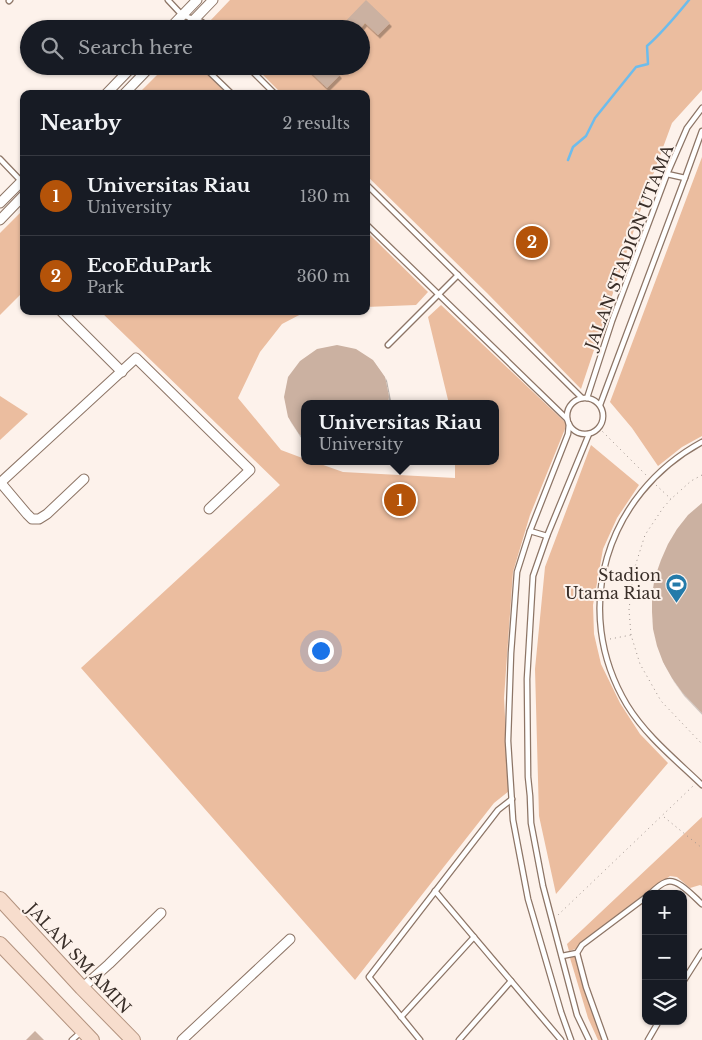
<!DOCTYPE html>
<meta charset="utf-8">
<style>
body{margin:0;font-family:"Libre Baskerville",serif;background:#20242c;color:#f1f3f6}
.controls{position:absolute;right:15px;bottom:15px;display:grid;overflow:hidden;border-radius:10px;box-shadow:0 1px 4px #0004}
.controls button{width:45px;height:45px;display:grid;place-items:center;padding:0;border:0;border-bottom:1px solid #363941;background:#171b24;color:#f1f3f6;font:25px sans-serif}
.you{position:absolute;left:320px;top:650px;width:18px;height:18px;margin:-12px;border:4px solid #fff;border-radius:50%;background:#1a73e8;box-shadow:0 0 0 8px #1a73e833}
.badge{display:grid;place-items:center;width:32px;height:32px;border-radius:50%;background:#b45309;color:#fff;font-size:16px;font-weight:700}
.pin{position:absolute;translate:-50% -50%;border:2px solid #fff;box-shadow:0 1px 5px #0006}
.popup{position:absolute;left:301px;top:400px;width:198px;height:65px;box-sizing:border-box;display:grid;place-content:center;border-radius:10px;background:#171b24;filter:drop-shadow(0 1px 4px #0005);font-size:16px;white-space:nowrap;color:#9ea1a6}
.popup b{font-size:19px;color:#f1f3f6}
.popup::after{content:'';position:absolute;left:50%;top:100%;margin-left:-10px;border:10px solid transparent;border-top-color:#171b24}
.list{margin:0;padding:0;list-style:none}
h2{display:flex;justify-content:space-between;align-items:center;height:65px;margin:0;padding:0 20px;font-size:21px}
h2 small{font-size:16px;font-weight:400;color:#9ea1a6}
.list li{display:grid;grid-template-columns:32px 1fr auto;gap:15px;align-items:center;box-sizing:border-box;height:80px;padding:0 20px;border-top:1px solid #363941}
.list b{display:block;font-size:19px;white-space:nowrap}
.list p{margin:0;font-size:16px;white-space:nowrap;color:#9ea1a6}
.list em{font-size:16px;font-style:normal;color:#9ea1a6}
.icon{flex:none;width:28px;height:28px;fill:none;stroke:currentColor;stroke-width:2;stroke-linecap:round;stroke-linejoin:round}
.map{position:relative;flex:none;width:702px;height:1040px;overflow:hidden}
.search{position:absolute;background:#171b24;box-shadow:0 1px 4px #0004;left:20px;top:20px;width:350px;height:55px;display:flex;align-items:center;gap:12px;box-sizing:border-box;padding:0 18px;border-radius:28px;color:#9ea1a6;font-size:19px}
.panel{position:absolute;background:#171b24;box-shadow:0 1px 4px #0004;left:20px;top:90px;width:350px;height:225px;border-radius:10px}
.map>svg:first-child{display:block}
.green{fill:#ebbd9f}
.lines{fill:none;stroke-linecap:round;stroke-linejoin:round}
.stream{stroke:#6dbcec;stroke-width:2.5}
.building{fill:#cbb1a1;filter:url(#shadow)}
.lane-casing{stroke:#8d7566;stroke-width:7}
.street-casing{stroke:#8d7566;stroke-width:11}
.primary-casing{stroke:#b2927e;stroke-width:16}
.path{stroke:#9e938d;stroke-width:1;stroke-dasharray:1 4;stroke-linecap:butt}
.lane{stroke:#fff;stroke-width:4.5}
.street{stroke:#fff;stroke-width:9}
.primary{stroke:#f7ddcd;stroke-width:14}
.labels{text-anchor:middle;stroke-width:4;stroke-linejoin:round;paint-order:stroke}
.street-label{font-size:16px;fill:#3a2f29;stroke:#fdf2eb}
.poi-label{font-size:16px;fill:#3a2f29;stroke:#fdf2eb;text-anchor:end}
</style>
<div class="map">
<svg width="702" height="1040" viewBox="0 0 702 1040">
<defs>
<filter id="shadow"><feDropShadow dx="2" dy="3.5" stdDeviation="0" flood-color="#0004"/></filter>
</defs>
<rect width="100%" height="100%" fill="#fdf2eb"/>
<g class="green">
<polygon points="230,0 702,0 702,90 672,123 647,191 581,389 487,293 366,175 366,94 282,94 254,66 361,66 361,29 216,29 209,22"/>
<polygon points="166,66 199,66 227,94 138,94"/>
<polygon points="702,157 702,436 682,447 658,466 632,428 610,402"/>
<polygon points="24,209 24,291 0,315 0,233"/>
<polygon points="366,231 428,292 416,305 366,307"/>
<polygon points="441,305 567,424 530,515 513,572 504,698 509,791 494,803 355,980 81,668 280,485 100,311 307,311 282,324 260,352 238,398 281,450 305,459 305,461 312,461 343,472 455,478 455,461 495,461 495,404 449,404 428,317"/>
<polygon points="0,396 28,414 0,440"/>
<polygon points="591,445 639,485 617,518 603,549 593,605 594,634 601,664 620,703 640,734 668,763 556,894 539,816 535,669 545,567"/>
<polygon points="702,817 702,886 700,885 690,888 677,877 670,876 581,943 576,949 569,951 567,944"/>
<polygon points="576,955 604,1040 598,1040 588,1018 570,958"/>
</g>
<g class="lines">
<path class="stream" d="M568,160L573,147L586,136L595,118L636,67L648,64L647,46C663,32 676,16 689,0"/>
</g>
<g class="building">
<polygon points="366,0 390,23 378,35 365,23 360,29 338,29"/>
<polygon points="304,66 332,66 340,75 327,88"/>
<polygon points="337,345 356,349 373,360 385,377 389,397 387,404 305,404 305,438 299,434 288,417 284,397 288,377 300,361 317,349"/>
<polygon points="702,503 702,713 682,692 672,678 663,662 657,646 653,629 652,612 652,594 655,577 661,560 668,544 677,529 688,515"/>
<polygon points="35,1031 44,1040 26,1040"/>
</g>
<g class="lines">
<defs>
<g id="lane">
<polyline points="168,0 182,15 202,22 209,29"/>
<polyline points="9,1 10,0"/>
<polyline points="180,29 182,17"/>
<polyline points="203,66 232,94"/>
<polyline points="247,66 275,94"/>
<polyline points="0,159 22,182"/>
<polyline points="667,174 685,178"/>
<polyline points="366,184 582,398"/>
<polyline points="366,224 567,419"/>
<polyline points="388,345 458,275"/>
<polyline points="587,398 612,321 667,174 687,128 702,108"/>
<circle cx="585" cy="416" r="18"/>
<polyline points="600,405 685,178 702,131"/>
<polyline points="569,424 568,434 530,531 517,572 511,653 508,741 513,820 528,899 561,1012 571,1040"/>
<path d="M702,442C606,494 570,610 627,705C646,736 676,760 702,785"/>
<polyline points="530,531 547,536"/>
<polyline points="435,891 561,1040"/>
<path d="M650,894C654,890 660,884 666,882C677,877 694,897 702,904"/>
<polyline points="562,956 577,953"/>
<polyline points="683,982 702,952"/>
<polyline points="401,1017 474,937"/>
<polyline points="72,1040 82,1031"/>
<polyline points="420,1040 369,977 498,810 512,799"/>
<polyline points="459,1040 511,981"/>
<polyline points="589,1040 577,1015 543,886 531,823 530,796 528,777 527,679 533,576 547,536 589,434"/>
<polyline points="605,1040 586,987 577,953 582,945 646,897"/>
<polyline points="648,1040 659,1021"/>
</g>
<g id="street">
<polyline points="169,29 197,0"/>
<polyline points="185,29 213,0"/>
<polyline points="106,94 133,66"/>
<polyline points="124,94 151,66"/>
<polyline points="0,203 24,179"/>
<polyline points="0,220 24,195"/>
<polyline points="61,311 122,372"/>
<polyline points="0,482 27,514 32,519 39,519 47,514 84,479"/>
<polyline points="0,483 136,358 250,470 209,509"/>
<polyline points="82,988 109,964 161,913"/>
<polyline points="182,1040 290,939"/>
</g>
<g id="primary">
<polyline points="0,899 82,988 133,1040"/>
<polyline points="0,944 92,1040"/>
</g>
</defs>
<use href="#lane" class="lane-casing"/>
<use href="#street" class="street-casing"/>
<use href="#primary" class="primary-casing"/>
<g class="path">
<polyline points="599,428 648,477"/>
<polyline points="702,475 691,481 671,499 663,508 645,535 633,573 629,610 631,635 640,664 661,701 702,744"/>
<polyline points="656,485 671,499"/>
<polyline points="610,639 631,635"/>
<polyline points="664,817 702,848"/>
<polyline points="558,915 693,786"/>
</g>
<use href="#lane" class="lane"/>
<use href="#street" class="street"/>
<use href="#primary" class="primary"/>
</g>
<defs>
<symbol id="stadium-pin" viewBox="-11 -11 22 30"><path d="M0 17L-7.5 6A9.5 9.5 0 1 1 7.5 6Z" fill="#247baa" stroke="#fdf2eb"/><path d="M0-5a6.5 5 0 1 0 0 10a6.5 5 0 1 0 0-10ZM-3.5-1.8h7v3.6h-7Z" fill="#fff"/></symbol>
</defs>
<g fill-rule="evenodd">
<use href="#stadium-pin" x="664" y="572" width="25" height="34"/>
</g>
<g class="labels">
<g class="street-label">
<text transform="translate(629 247) rotate(-69)" y="6">JALAN STADION UTAMA</text>
<text transform="translate(79 958) rotate(47)" y="6">JALAN SM AMIN</text>
</g>
<g class="poi-label">
<text x="661" y="581">Stadion<tspan x="661" dy="18">Utama Riau</tspan></text>
</g>
</g>
</svg>
<div class="controls">
<button>+</button>
<button>−</button>
<button><svg class="icon" aria-label="layers" viewBox="0 0 24 24"><path d="M12 4l9 5-9 5-9-5zM3 14l9 5 9-5"/></svg></button>
</div>
<div class="you"></div>
<div class="pin badge" style="left:400px;top:500px">1</div>
<div class="popup"><b>Universitas Riau</b>University</div>
<div class="pin badge" style="left:532px;top:242px">2</div>
<div class="search"><svg class="icon" aria-label="search" viewBox="0 0 24 24"><circle cx="10" cy="10" r="6"/><path d="M15 15l6 6"/></svg>Search here</div>
<section class="panel">
<h2>Nearby<small>2 results</small></h2>
<ul class="list">
<li><span class="badge">1</span><div><b>Universitas Riau</b><p>University</p></div><em>130 m</em></li>
<li><span class="badge">2</span><div><b>EcoEduPark</b><p>Park</p></div><em>360 m</em></li>
</ul>
</section>
</div>
